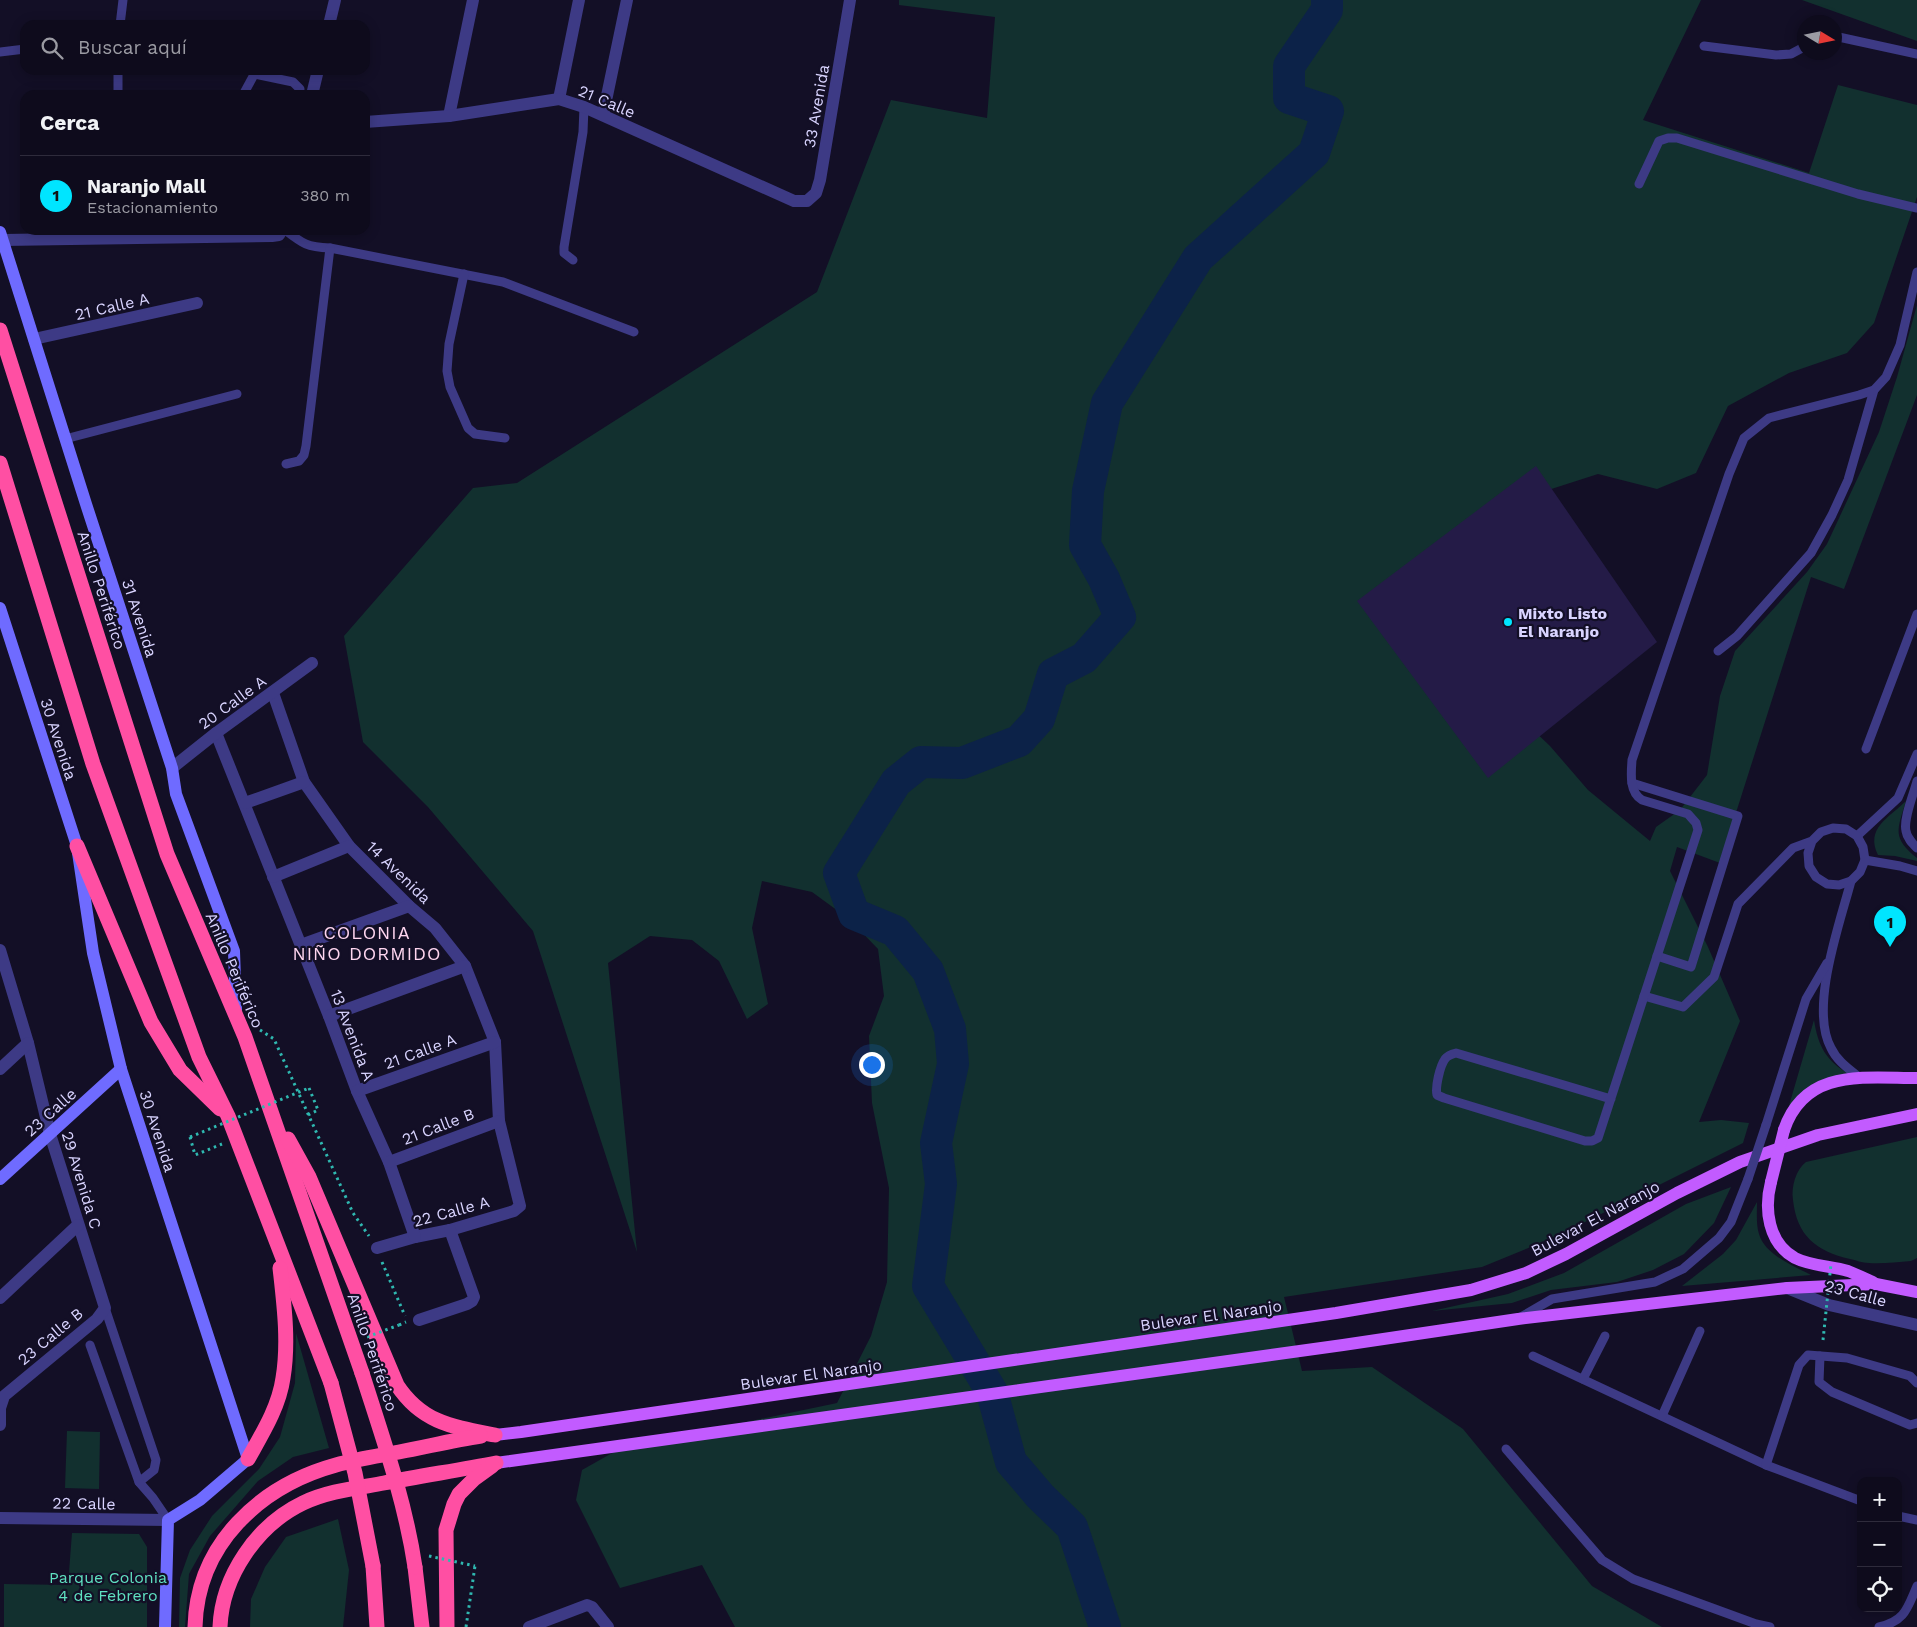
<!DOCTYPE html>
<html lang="es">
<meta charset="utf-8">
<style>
body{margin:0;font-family:"Work Sans",sans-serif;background:#171425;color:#f1f3f6}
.controls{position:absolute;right:15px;bottom:15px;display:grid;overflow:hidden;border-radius:10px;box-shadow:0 2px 12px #0003}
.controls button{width:45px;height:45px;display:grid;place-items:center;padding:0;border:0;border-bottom:1px solid #2e2b3b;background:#0e0b1c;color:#f1f3f6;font:25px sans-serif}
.compass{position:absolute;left:1797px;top:15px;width:45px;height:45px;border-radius:50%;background:#0e0b1c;box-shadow:0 2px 12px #0003;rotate:100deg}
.you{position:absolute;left:871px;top:1064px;width:18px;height:18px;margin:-12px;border:4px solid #fff;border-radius:50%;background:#1a73e8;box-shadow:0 0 0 8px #1a73e833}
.badge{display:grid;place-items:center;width:32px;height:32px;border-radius:50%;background:#00e5ff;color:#111;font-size:16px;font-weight:700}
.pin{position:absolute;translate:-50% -41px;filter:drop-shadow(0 1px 2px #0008)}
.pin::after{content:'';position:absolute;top:26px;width:18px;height:15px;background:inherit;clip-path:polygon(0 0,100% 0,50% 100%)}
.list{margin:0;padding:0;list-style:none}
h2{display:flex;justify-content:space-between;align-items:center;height:65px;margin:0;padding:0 20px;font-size:21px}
h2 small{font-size:16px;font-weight:400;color:#9b9ba3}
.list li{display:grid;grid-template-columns:32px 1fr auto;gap:15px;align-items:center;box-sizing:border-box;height:80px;padding:0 20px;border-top:1px solid #2e2b3b}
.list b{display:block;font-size:19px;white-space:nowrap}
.list p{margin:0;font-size:16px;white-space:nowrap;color:#9b9ba3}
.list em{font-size:16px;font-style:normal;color:#9b9ba3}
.icon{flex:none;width:28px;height:28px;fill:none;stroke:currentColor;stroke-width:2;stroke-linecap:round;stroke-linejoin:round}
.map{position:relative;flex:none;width:1917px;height:1627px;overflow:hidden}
.search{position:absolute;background:#0e0b1c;box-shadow:0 2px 12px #0003;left:20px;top:20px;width:350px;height:55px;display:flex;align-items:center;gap:12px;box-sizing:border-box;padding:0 18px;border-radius:15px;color:#9b9ba3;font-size:19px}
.panel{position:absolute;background:#0e0b1c;box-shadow:0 2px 12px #0003;left:20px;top:90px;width:350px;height:145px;border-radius:15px}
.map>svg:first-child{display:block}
.green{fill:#12302f}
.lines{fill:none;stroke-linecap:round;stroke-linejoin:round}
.river{stroke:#0c2248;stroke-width:32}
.building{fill:#241b47}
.path{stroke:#2fb8b0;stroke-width:3;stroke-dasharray:2.5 4;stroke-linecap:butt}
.lane{stroke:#3d3a85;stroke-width:9}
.street{stroke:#3d3a85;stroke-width:12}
.secondary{stroke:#6f6bff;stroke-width:12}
.primary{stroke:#c25bff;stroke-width:12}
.highway{stroke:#ff4fa3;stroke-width:15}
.path-bridge{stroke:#2fb8b0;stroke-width:3;stroke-dasharray:2.5 4;stroke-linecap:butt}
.lane-bridge{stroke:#3d3a85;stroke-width:9}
.primary-bridge{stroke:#c25bff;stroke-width:12}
.highway-bridge{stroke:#ff4fa3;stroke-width:15}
.poi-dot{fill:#00e5ff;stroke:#130f26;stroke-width:2}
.labels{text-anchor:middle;stroke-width:4.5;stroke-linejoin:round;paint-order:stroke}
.street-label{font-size:16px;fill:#d9d4ff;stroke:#130f26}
.poi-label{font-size:16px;font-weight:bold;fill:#d9d4ff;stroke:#130f26;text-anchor:start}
.park-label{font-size:16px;fill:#5fe0c0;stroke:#130f26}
.neighbourhood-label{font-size:18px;letter-spacing:1px;fill:#ffd6f0;stroke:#130f26}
</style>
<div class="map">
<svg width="1917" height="1627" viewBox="0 0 1917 1627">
<rect width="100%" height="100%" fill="#130f26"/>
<g class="green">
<polygon points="899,0 1701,0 1643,120 1809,173 1838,85 1917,105 1917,197 1874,323 1847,353 1789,373 1728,406 1696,473 1657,489 1598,474 1542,492 1490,689 1550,746 1588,790 1650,841 1656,827 1680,810 1707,775 1720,696 1735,651 1807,572 1827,544 1879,432 1897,377 1917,305 1917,395 1844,589 1811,577 1720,863 1677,847 1670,871 1708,947 1740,1021 1699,1122 1721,1120 1749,1123 1743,1143 1555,1237 1482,1267 1284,1297 1302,1371 1372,1367 1463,1429 1592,1586 1662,1627 735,1627 702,1565 620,1588 576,1500 582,1470 621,1448 837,1403 871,1336 887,1282 889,1188 872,1103 869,1036 884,996 878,949 849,919 812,892 762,881 752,928 768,1004 747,1019 719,961 692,940 650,936 608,963 637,1252 533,931 428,807 363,742 344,636 473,488 517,483 817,292 891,100 987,118 995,17 899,5"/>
<polygon points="1802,0 1917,0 1917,41"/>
<path d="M1906,801C1897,830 1892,838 1917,858V861L1895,856L1878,855C1865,828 1889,818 1906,801Z"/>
<path d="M1814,1020C1818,1046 1826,1061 1849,1074C1814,1080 1811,1083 1788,1109Z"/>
<path d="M1917,1137V1258L1911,1261C1897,1262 1882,1264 1869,1263C1862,1263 1856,1260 1850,1259C1816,1251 1797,1236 1793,1200C1791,1186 1796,1170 1806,1162Z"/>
<polygon points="1731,1187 1714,1223 1684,1254 1653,1270 1617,1282 1551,1290 1512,1303 1432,1311 1508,1294 1564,1273 1686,1204"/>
<path d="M1757,1202C1757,1212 1756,1225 1759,1234C1765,1255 1794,1266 1811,1275L1682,1286L1723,1254L1736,1240Z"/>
<polygon points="296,1333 329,1448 293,1457 258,1481 210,1536 189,1574 185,1627 179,1627 180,1578 190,1550 212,1516 259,1469 280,1437 295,1383"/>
<polygon points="67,1431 100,1432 99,1489 65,1488"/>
<polygon points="338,1519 349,1570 343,1627 250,1627 251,1599 265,1567 286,1537"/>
<polygon points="72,1533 139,1534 147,1547 147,1627 4,1627 4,1584 68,1585"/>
</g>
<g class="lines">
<polyline class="river" points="1105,1627 1072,1527 1040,1496 1011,1462 992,1392 928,1286 941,1184 936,1143 953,1064 950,1029 928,971 895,931 854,914 839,873 896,782 921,762 962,763 1019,741 1039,719 1053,674 1084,658 1120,617 1104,579 1085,545 1088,491 1107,403 1198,258 1314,153 1328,111 1289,98 1289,66 1327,10 1327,0"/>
</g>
<polygon class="building" points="1536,466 1657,642 1488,778 1357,601"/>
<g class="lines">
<g class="path">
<polyline points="260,1030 274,1039 353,1213 369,1236"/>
<polyline points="308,1115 318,1110 309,1088"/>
<polyline points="190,1137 195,1155 222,1144"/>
<polyline points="382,1262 405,1316"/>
<polyline points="399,1325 406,1322"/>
<polyline points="466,1627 475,1566"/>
</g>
<g class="lane">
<polyline points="120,25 123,0"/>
<polyline points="1834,36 1917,54"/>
<polyline points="1704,46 1776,55 1791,54 1804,47"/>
<polyline points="0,52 25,49"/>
<polyline points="254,74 293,82 300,89 299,95"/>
<polyline points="118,95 118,70"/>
<polyline points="243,95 256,71"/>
<polyline points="1639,184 1659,141 1668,138 1677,138 1858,194 1917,208"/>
<path d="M285,230C303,244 307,247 330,248L503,282L634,332"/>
<polyline points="573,260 564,253 564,247 583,132 584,107"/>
<polyline points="464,274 449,344 447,371 450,387 468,428 475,434 505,438"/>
<polyline points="65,439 237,394"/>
<polyline points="286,464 299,461 304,455 306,446 330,248"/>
<polyline points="1718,651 1737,636 1811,553 1832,515 1848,480 1874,390"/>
<polyline points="1866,749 1917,614"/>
<path d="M1917,781C1914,793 1903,819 1906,831C1907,838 1912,843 1917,848"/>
<polyline points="1632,783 1738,816 1691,967 1657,956"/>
<polyline points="1857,836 1898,798 1917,754"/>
<polyline points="1865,860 1900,866 1917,871"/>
<path d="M1851,881C1840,923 1809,1008 1831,1048C1837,1061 1849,1069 1860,1078"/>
<polyline points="1644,996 1683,1007 1714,977 1738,904 1793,848 1812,841 1821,832 1833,828 1846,829 1857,836 1863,847 1865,860 1860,872 1851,881 1839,885 1827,884 1816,877 1809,866 1808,853 1812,841"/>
<path d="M1611,1099L1456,1053C1452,1054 1448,1055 1445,1059C1440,1066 1435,1087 1437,1095L1444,1098L1585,1141H1592L1598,1138C1632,1035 1665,932 1698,830L1696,823L1688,814L1642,800C1629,792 1631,774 1632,760L1729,474L1744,438L1769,418L1859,395L1874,390L1886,377L1900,345L1917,272"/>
<polyline points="1766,1125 1806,999 1827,963"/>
<polyline points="105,1308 156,1460 154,1470 139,1482"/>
<polyline points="1521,1317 1552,1299 1655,1282 1683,1269 1719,1238 1731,1222 1748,1179"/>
<polyline points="90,1345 139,1482 153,1498 168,1520"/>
<polyline points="1533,1356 1766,1465 1861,1501"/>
<polyline points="1820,1356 1819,1382 1832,1392 1910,1425 1917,1423"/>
<polyline points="1583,1379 1605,1336"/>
<polyline points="1662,1416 1700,1331"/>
<polyline points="1506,1449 1602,1560 1633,1579 1756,1624 1770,1627"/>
<polyline points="1766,1465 1799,1365 1808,1355 1847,1358 1910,1376 1917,1383"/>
<polyline points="1898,1516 1917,1520"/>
<path d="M1879,1627C1905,1621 1907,1609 1917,1586"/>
</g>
<g class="street">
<polyline points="329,25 335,0"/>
<polyline points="312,95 318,70"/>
<polyline points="559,99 579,0"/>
<polyline points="603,115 627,0"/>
<polyline points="449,116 473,0"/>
<polyline points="365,122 449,116 559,99 584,107 794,201 807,201 816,193 820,180 850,0"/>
<polyline points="3,240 272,236 279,235 282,230"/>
<polyline points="34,339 197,303"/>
<polyline points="273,693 304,782 349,846 409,906 435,928 465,966 495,1042 499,1121 520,1206 514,1211 450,1230 415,1237 377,1248"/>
<polyline points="216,733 329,1016 357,1091 389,1162 415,1237"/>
<polyline points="172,768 216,733 312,663"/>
<polyline points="245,803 304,782"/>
<polyline points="273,877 349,846"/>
<polyline points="301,945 409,906"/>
<polyline points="0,950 28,1043 50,1134 105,1308 97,1319 4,1396 0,1408 0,1425"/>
<polyline points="329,1016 465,966"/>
<polyline points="0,1069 28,1043"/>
<polyline points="357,1091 495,1042"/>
<polyline points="389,1162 499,1121"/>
<polyline points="1787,1288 1829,1305 1917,1325"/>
<polyline points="0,1298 78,1225"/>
<polyline points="419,1320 467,1304 472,1301 474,1297 450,1230"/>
<polyline points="0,1518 168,1520"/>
<polyline points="529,1627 587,1605 592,1607 608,1627"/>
</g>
<g class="secondary">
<polyline points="0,232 86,504 172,768 176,794 234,951 236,1010"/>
<polyline points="0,608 77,846 93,953 121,1069 248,1459 200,1500 168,1520 165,1627"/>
<polyline points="0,1179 121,1069"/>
</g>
<g class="primary">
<path d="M1784,1130C1805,1068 1864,1078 1917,1078"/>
<path d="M1771,1182C1764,1209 1768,1243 1795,1258C1811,1266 1831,1266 1848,1271C1856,1274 1865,1279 1873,1282"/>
<polyline points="495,1435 521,1432 1336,1313 1471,1290 1526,1273 1566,1254 1677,1193 1740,1162 1818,1135 1917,1114"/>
<polyline points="496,1463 1343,1345 1518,1319 1787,1288 1876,1284 1917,1292"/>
</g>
<g class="highway">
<polyline points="0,330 167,854 245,1037 362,1373"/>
<polyline points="0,463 93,764 199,1057 228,1116 331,1383"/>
<polyline points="77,846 151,1022 180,1070 220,1109"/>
<path d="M288,1139L309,1177L397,1385C422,1423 453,1427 495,1435"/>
<path d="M248,1459C262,1434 279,1407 283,1378C289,1342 284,1304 280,1268"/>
<polyline points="373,1566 377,1627"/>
<polyline points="415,1567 422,1627"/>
<path d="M195,1627C197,1544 260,1486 336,1465C357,1459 378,1456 399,1452C426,1447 454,1440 481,1436"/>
<path d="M220,1627C222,1576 257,1525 303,1503C328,1491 357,1488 384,1483C421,1476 459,1470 496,1463"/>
<polyline points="447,1627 446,1530 454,1504 459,1494 474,1479 492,1466"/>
</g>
<g class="path-bridge">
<polyline points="190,1137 309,1088"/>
<polyline points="367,1337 399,1325"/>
<polyline points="1823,1340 1831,1264"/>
<polyline points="429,1556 475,1566"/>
</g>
<polyline class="lane-bridge" points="1748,1179 1766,1125"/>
<polyline class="primary-bridge" points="1771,1182 1784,1130"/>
<g class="highway-bridge">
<path d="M362,1373C382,1436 405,1500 415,1567"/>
<polyline points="331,1383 355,1473 373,1566"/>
</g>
</g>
<circle class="poi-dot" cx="1508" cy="622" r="5"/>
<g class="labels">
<g class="street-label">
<text transform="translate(607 101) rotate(23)" y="6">21 Calle</text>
<text transform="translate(816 106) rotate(-80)" y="6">33 Avenida</text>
<text transform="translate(112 306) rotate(-13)" y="6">21 Calle A</text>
<text transform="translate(102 590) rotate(72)" y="6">Anillo Periférico</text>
<text transform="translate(140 618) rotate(72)" y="6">31 Avenida</text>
<text transform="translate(232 702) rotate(-36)" y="6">20 Calle A</text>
<text transform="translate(59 739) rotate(72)" y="6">30 Avenida</text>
<text transform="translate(399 872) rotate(44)" y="6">14 Avenida</text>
<text transform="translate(235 970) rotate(67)" y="6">Anillo Periférico</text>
<text transform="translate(353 1035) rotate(69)" y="6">13 Avenida A</text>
<text transform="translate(420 1051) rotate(-20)" y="6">21 Calle A</text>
<text transform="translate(50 1112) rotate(-42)" y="6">23 Calle</text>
<text transform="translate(438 1126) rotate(-21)" y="6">21 Calle B</text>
<text transform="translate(158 1131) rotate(72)" y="6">30 Avenida</text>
<text transform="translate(82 1180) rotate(73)" y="6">29 Avenida C</text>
<text transform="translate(451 1211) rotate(-15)" y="6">22 Calle A</text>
<text transform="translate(1595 1218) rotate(-28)" y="6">Bulevar El Naranjo</text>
<text transform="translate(1856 1293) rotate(15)" y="6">23 Calle</text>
<text transform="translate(1211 1315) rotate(-8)" y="6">Bulevar El Naranjo</text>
<text transform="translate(50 1336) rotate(-40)" y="6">23 Calle B</text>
<text transform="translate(373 1352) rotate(71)" y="6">Anillo Periférico</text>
<text transform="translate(811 1374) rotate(-8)" y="6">Bulevar El Naranjo</text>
<text transform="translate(84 1503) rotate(1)" y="6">22 Calle</text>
</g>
<g class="poi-label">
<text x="1518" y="619">Mixto Listo<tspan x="1518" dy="18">El Naranjo</tspan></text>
</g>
<g class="park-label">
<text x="108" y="1583">Parque Colonia<tspan x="108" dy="18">4 de Febrero</tspan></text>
</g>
<g class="neighbourhood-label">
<text x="367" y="939">COLONIA<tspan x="367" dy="21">NIÑO DORMIDO</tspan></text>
</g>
</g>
</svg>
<div class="controls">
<button>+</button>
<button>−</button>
<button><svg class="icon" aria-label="locate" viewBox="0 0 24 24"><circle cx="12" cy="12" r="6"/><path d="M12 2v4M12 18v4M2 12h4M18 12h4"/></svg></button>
</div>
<svg class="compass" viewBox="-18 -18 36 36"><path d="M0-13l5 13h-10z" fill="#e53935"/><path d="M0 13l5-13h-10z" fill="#9b9ba3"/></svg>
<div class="you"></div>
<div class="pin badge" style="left:1890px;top:947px">1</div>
<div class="search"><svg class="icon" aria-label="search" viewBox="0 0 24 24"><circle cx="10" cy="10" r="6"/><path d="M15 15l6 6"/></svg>Buscar aquí</div>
<section class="panel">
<h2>Cerca<small></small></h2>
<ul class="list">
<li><span class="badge">1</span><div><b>Naranjo Mall</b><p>Estacionamiento</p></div><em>380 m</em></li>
</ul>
</section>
</div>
